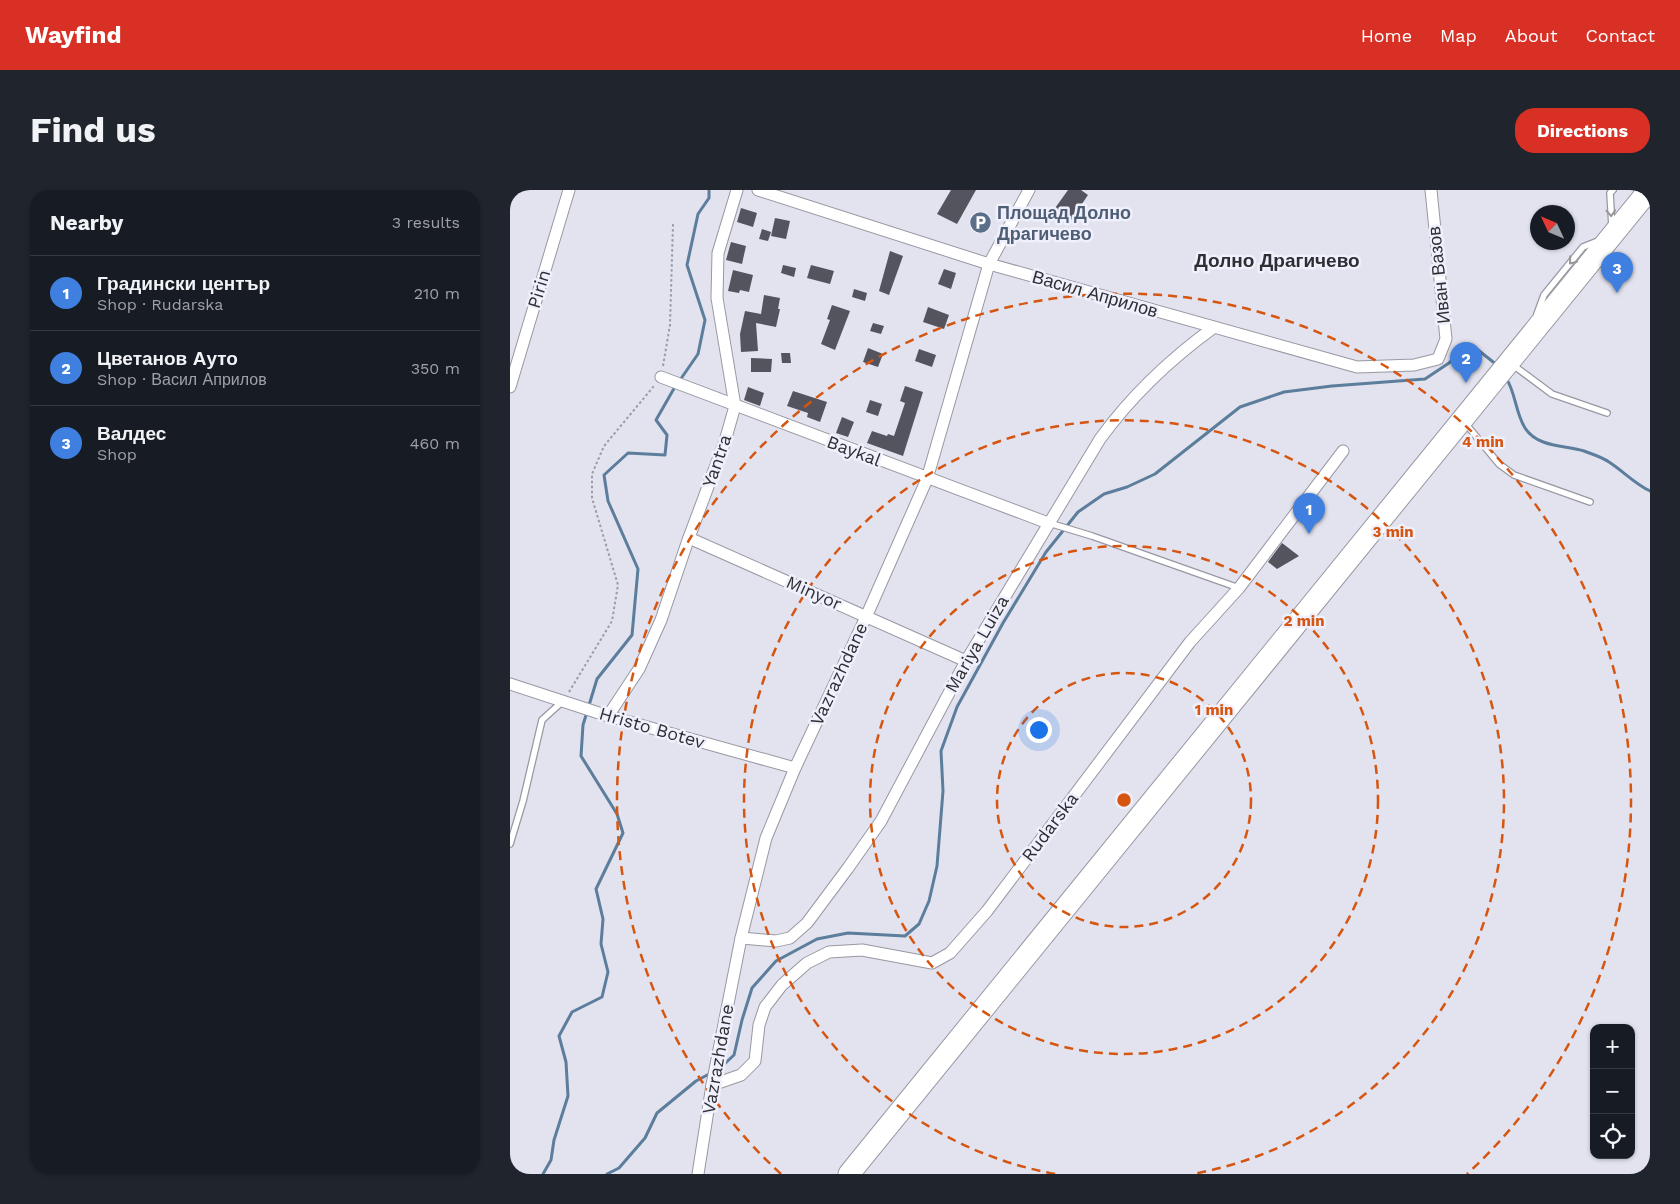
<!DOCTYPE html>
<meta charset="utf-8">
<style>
body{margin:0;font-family:"Work Sans",sans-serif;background:#20242c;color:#f1f3f6}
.controls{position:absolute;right:15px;bottom:15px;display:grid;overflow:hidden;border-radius:10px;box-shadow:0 1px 4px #0004}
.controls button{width:45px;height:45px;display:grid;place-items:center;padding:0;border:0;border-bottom:1px solid #363941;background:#171b24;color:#f1f3f6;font:25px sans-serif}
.compass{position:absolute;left:1020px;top:15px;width:45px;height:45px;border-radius:50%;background:#171b24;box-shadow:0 1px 4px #0004;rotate:314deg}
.you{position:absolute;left:528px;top:539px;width:18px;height:18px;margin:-12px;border:4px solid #fff;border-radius:50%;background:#1a73e8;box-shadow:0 0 0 8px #1a73e833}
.badge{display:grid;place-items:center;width:32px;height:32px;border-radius:50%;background:#d93025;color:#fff;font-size:16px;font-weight:700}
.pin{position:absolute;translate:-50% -41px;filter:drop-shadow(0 1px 2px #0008)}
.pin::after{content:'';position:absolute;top:26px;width:18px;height:15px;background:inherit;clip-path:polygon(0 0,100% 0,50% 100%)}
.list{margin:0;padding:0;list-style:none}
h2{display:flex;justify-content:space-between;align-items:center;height:65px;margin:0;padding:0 20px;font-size:21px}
h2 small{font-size:16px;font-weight:400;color:#9ea1a6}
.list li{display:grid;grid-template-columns:32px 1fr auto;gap:15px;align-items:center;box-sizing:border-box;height:75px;padding:0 20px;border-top:1px solid #363941}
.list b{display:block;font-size:19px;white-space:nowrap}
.list p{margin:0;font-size:16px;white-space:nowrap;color:#9ea1a6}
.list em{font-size:16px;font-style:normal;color:#9ea1a6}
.icon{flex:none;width:28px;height:28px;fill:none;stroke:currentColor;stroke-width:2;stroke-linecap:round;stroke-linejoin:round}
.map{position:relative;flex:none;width:1140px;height:984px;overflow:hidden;border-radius:20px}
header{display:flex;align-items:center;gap:30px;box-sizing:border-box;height:70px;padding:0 25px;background:#d93025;color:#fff}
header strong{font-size:24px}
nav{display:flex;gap:28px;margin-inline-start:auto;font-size:18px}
.intro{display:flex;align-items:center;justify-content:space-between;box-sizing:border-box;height:120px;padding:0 30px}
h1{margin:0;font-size:35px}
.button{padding:12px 22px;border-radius:20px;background:#d93025;color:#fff;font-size:18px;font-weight:700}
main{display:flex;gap:30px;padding:0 30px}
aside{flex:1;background:#171b24;border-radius:20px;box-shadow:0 1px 4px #0004}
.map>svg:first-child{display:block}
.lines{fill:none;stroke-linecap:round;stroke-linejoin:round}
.stream{stroke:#5c7d9b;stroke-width:3}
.building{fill:#53545e}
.lane-casing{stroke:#9898a3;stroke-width:8}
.street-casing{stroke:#9898a3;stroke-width:13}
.highway-casing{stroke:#9898a3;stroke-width:23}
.path{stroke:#9a9ba3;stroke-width:2;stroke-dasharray:2.5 2.5;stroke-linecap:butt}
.lane{stroke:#fff;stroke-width:5.5}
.street{stroke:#fff;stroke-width:11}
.highway{stroke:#fff;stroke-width:21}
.oneway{stroke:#979799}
.ring{fill:none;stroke:#d65510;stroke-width:2.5;stroke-dasharray:9 6}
.labels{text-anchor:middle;stroke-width:5;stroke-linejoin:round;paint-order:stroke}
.service-label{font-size:18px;font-weight:bold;fill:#4e5e75;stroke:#eff0fc;text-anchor:start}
.street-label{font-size:18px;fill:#2f2f33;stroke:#eff0fc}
.neighbourhood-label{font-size:19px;font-weight:bold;fill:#2f2f33;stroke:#eff0fc}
.centre{fill:#d65510;stroke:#eff0fc;stroke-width:2.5}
.ring-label{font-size:15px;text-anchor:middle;font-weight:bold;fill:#d65510;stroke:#eff0fc;stroke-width:5;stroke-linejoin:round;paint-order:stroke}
</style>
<header>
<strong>Wayfind</strong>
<nav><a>Home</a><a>Map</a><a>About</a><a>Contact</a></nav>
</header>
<div class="intro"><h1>Find us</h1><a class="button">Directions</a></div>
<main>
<aside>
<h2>Nearby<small>3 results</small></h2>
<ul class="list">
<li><span class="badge" style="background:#3f7fe0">1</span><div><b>Градински център</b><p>Shop · Rudarska</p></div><em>210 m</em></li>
<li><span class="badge" style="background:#3f7fe0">2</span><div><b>Цветанов Ауто</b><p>Shop · Васил Априлов</p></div><em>350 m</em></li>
<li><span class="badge" style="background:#3f7fe0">3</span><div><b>Валдес</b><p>Shop</p></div><em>460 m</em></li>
</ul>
</aside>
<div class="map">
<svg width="1140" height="984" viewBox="0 0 1140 984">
<rect width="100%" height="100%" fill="#e2e3ee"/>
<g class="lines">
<g class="stream">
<path d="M996,188C1006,203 1005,222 1015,238C1028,258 1056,255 1074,261C1082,264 1092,267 1099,272C1113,281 1125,294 1140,301"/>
<polyline points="170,190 188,164 195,130 177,75 188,24 199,8 199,0"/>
<polyline points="209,879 224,865 232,830 242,798 266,771 307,749 338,743 395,746 409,734 419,711 427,676 433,601 431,561 447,517 493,433 536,362 568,322 594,304 617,297 645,284 730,217 774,202 822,196 915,189 939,173 952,160 968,160 987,175"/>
<polyline points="33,984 41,970 44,950 58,906 56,872 49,846 62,822 92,807 98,782 91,754 93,729 86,699 113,643 107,624 71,566 73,535 87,489 122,445 128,379 98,311 94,285 118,263 155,265 157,245 146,230 166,195"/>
<polyline points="97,984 109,978 135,948 147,923 186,891 201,883"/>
</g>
</g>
<g class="building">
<polygon points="441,0 466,0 447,34 427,24"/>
<polygon points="558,0 571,0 578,5 559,33 543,21"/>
<polygon points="231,18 247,23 243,37 227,32"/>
<polygon points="265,28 280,31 276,49 261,46"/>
<polygon points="252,39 261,42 258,51 249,49"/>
<polygon points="221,52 236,56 232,74 216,70"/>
<polygon points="380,61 393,66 379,105 369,101"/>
<polygon points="273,75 286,78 284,87 271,83"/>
<polygon points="301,75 324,81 320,94 297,88"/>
<polygon points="434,79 446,83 441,99 428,94"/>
<polygon points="223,80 243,85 239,102 230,100 229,103 218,101"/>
<polygon points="344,99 357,103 355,111 342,107"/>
<polygon points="254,105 270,108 268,119 270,119 266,137 246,133 248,161 231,162 230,144 235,121 251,124"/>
<polygon points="322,115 340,121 325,160 311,154 320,130 317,129"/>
<polygon points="418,117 439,125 434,139 413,132"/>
<polygon points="363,133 374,136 371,144 360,141"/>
<polygon points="358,158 373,164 368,177 353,172"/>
<polygon points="409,159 426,165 422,177 405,171"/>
<polygon points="271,163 280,163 281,173 272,173"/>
<polygon points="241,168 262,169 261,182 241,182"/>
<polygon points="395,196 413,202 393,266 357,253 362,241 377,246 378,244 384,246 395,213 390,211"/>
<polygon points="238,197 254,203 250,216 234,210"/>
<polygon points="283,201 317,212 310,232 297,227 298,223 277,216"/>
<polygon points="360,210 372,214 368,226 356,222"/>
<polygon points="332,227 344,232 338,247 326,243"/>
<polygon points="772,353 789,366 767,379 758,372"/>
</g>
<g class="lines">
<defs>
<g id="lane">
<polyline points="1102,37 1100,3 1103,0"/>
<polyline points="1027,124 1034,105 1073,57 1088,51"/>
<polyline points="1003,175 1042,204 1097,223"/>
<polyline points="955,233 989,274 1004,285 1080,312"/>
<polyline points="539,333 582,346 729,398"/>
<polyline points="0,654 13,611 32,530 53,511"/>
</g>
<g id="street">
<polyline points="248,0 479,74 847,177 904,175 928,169 936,149 921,0"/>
<polyline points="151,187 538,333"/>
<polyline points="0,197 59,0"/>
<polyline points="179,348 456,471"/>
<polyline points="0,494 98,526 285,578"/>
<polyline points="98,526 129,479 151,430 177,353 215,251 225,216 207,108 208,63 227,0"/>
<path d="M231,748L266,751L280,748L297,733L338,678L371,631L456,471L590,249C622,205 659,170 703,138"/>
<polyline points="202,895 231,885 245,871 249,835 255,817 272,795 297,773 319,762 352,760 422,773 440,763 477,721 680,452 729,398 833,261"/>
<polyline points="188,984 202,895 231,748 256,648 285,578 356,427 417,289 479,74 519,0"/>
</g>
<polyline id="highway" points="339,984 1139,0"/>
</defs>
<use href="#lane" class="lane-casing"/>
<use href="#street" class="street-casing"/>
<use href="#highway" class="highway-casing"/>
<g class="path">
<polyline points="153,176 160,135 163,34"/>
<polyline points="59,502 102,431 108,395 82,308 82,284 94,256 144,196"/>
</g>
<use href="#lane" class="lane"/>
<use href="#street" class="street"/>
<use href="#highway" class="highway"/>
</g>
<defs><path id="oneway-chevron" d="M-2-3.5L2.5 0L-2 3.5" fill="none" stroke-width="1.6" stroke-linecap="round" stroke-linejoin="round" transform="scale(1.25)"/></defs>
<g class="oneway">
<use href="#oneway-chevron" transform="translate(1101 23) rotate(87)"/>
<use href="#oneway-chevron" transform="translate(1062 71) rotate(129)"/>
</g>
<g class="ring">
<circle cx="614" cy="610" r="127"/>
<circle cx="614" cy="610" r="254"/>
<path d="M545 984A380 380 0 1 1 683 984"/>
<path d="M271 984A507 507 0 1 1 957 984"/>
</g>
<defs>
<symbol id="parking-disc" viewBox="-11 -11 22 22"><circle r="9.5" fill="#5c6f8a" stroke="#eff0fc"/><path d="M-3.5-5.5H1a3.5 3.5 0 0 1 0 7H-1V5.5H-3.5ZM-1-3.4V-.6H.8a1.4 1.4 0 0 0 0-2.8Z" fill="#fff"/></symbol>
</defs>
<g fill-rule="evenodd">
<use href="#parking-disc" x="458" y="20" width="25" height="25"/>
</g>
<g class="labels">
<g class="service-label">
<text x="487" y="29">Площад Долно<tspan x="487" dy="21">Драгичево</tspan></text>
</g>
<g class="street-label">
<text transform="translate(929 85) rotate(-96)" y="6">Иван Вазов</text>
<text transform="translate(29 99) rotate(-73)" y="6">Pirin</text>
<text transform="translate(585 104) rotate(16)" y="6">Васил Априлов</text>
<text transform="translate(344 261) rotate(21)" y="6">Baykal</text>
<text transform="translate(207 271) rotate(-71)" y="6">Yantra</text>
<text transform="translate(304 403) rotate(24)" y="6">Minyor</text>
<text transform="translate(467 454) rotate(-60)" y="6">Mariya Luiza</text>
<text transform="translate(329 484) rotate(-65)" y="6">Vazrazhdane</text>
<text transform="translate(142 538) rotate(16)" y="6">Hristo Botev</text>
<text transform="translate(540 637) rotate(-53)" y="6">Rudarska</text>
<text transform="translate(208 869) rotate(-80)" y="6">Vazrazhdane</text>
</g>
<g class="neighbourhood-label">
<text x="767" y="77">Долно Драгичево</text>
</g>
</g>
<circle cx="614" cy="610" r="8" class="centre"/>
<g class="ring-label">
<text x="973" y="257">4 min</text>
<text x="883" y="347">3 min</text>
<text x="794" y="436">2 min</text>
<text x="704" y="525">1 min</text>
</g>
</svg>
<div class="controls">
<button>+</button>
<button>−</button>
<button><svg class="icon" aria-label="locate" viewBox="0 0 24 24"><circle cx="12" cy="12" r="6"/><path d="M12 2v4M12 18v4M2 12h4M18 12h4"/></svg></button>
</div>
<svg class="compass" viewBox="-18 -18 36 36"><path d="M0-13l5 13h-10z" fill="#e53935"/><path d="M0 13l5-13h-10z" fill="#9ea1a6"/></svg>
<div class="you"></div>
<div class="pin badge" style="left:799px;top:344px;background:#3f7fe0">1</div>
<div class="pin badge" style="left:956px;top:193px;background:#3f7fe0">2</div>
<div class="pin badge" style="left:1107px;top:103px;background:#3f7fe0">3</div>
</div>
</main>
